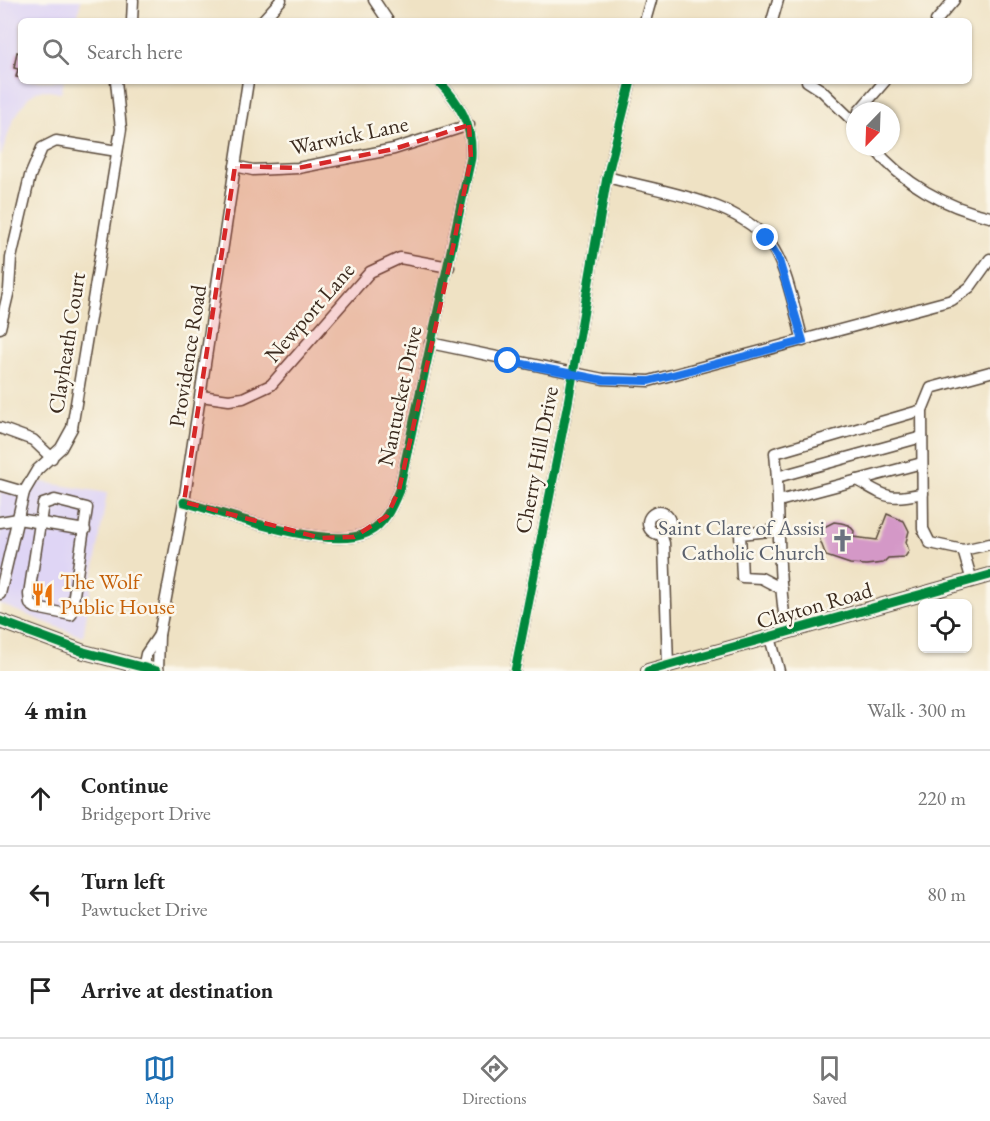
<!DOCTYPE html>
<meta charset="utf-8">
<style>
body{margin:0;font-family:"EB Garamond",serif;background:#f2f2f2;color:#222}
.controls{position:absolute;right:18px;bottom:18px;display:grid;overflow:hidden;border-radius:9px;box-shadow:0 2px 4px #0004}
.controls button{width:54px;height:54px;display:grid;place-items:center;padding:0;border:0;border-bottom:2px solid #e0e0e0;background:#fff;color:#222;font:30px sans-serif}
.compass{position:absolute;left:846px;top:102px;width:54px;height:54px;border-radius:50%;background:#fff;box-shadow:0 2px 4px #0004;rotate:203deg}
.stop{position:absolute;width:18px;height:18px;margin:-14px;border:4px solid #1a73e8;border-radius:50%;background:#fff}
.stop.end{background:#1a73e8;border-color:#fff;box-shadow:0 2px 6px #0008}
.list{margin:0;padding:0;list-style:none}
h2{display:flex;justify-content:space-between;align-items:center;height:78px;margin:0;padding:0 24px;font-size:26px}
h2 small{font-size:20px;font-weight:400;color:#767676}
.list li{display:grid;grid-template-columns:39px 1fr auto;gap:18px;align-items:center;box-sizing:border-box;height:96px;padding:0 24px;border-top:2px solid #e0e0e0}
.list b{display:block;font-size:22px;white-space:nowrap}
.list p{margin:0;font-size:20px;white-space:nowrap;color:#767676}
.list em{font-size:20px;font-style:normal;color:#767676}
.icon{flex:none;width:33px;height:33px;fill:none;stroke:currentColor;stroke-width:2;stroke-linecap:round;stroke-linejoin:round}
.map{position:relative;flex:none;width:990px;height:671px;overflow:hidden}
.search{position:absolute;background:#fff;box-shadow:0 2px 4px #0004;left:18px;right:18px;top:18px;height:66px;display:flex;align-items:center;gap:15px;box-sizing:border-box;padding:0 21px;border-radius:9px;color:#767676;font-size:22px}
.sheet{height:366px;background:#fff}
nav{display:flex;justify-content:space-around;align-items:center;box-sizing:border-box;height:84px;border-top:2px solid #e0e0e0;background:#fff;font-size:16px;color:#767676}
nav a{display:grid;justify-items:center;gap:3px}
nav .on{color:#1f6fb2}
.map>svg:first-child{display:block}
.built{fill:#dfd5f5}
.building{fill:#d498c7}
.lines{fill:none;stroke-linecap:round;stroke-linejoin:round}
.minor-casing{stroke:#564637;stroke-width:13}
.major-casing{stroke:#564637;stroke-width:16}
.minor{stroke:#fff;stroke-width:10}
.major{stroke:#fff;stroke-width:14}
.cycleway-casing{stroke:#fbf7ec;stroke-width:13}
.cycleway{stroke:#00873e;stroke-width:9}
.route{stroke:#1a73e8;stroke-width:8}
.marked{fill:#d62828;fill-opacity:0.2;stroke:#d62828;stroke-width:4.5;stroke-dasharray:12 8;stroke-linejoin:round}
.labels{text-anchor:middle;stroke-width:5;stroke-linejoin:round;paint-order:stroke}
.street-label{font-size:22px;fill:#3b2a1e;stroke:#fbf7ec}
.worship-label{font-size:22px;fill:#5b616d;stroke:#fbf7ec;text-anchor:end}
.food-label{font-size:22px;fill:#c56008;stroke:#fbf7ec;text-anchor:start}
</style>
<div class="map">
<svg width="990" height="671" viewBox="0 0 990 671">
<rect width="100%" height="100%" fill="#fbf7ec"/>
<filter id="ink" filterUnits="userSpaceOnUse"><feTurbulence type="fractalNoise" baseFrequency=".0167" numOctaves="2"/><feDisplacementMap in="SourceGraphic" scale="12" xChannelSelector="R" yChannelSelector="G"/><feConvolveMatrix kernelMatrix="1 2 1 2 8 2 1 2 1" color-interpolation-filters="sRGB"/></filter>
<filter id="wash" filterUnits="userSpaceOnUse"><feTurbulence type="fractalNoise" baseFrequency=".008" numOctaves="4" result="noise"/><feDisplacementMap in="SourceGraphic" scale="24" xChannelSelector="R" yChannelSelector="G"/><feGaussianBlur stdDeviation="1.35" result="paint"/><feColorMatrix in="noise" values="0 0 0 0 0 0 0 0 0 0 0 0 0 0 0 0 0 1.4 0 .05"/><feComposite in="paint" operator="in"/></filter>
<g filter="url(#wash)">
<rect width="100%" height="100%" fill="#efe2c4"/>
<g class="built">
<polygon points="0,0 81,0 77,21 21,21 21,81 64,81 61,93 43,90 35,92 27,99 13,120 0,159"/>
<polygon points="37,481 107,493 83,637 0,604 0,491 12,494"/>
</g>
<g id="blocks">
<g class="building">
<polygon points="17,52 21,53 21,78 16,77 18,69 14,68"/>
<polygon points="887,514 904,521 909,531 906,542 909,551 905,557 888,558 883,563 866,565 850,564 826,556 820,540 822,528 834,522 841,523 849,525 854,531 853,537 877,540"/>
</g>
</g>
</g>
<g filter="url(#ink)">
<use href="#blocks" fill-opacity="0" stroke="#564637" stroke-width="1.5"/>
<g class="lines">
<defs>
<g id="minor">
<polyline points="374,0 388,21"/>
<polyline points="132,21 133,0"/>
<polyline points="262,21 281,0"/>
<polyline points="645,21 651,0"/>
<polyline points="772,21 778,0"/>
<polyline points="936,21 954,0"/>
<polyline points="807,81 821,90 855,123"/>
<polyline points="859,111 885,81"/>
<path d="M873,147C903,183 945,207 990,217"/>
<polyline points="235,166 253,170 298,168 394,149 469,125"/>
<path d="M607,177C657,191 745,201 773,248C788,272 795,313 803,341"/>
<polyline points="0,328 9,290 11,258 30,176 42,148 56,141 117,151"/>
<polyline points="430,343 603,379 649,381 952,300 970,287 990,259"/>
<polyline points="201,396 229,400 243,398 271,385 370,272 400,258 449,267"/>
<polyline points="0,428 33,440 52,458"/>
<polyline points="777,477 922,437"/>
<path d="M857,480C887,497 888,501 923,493"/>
<polyline points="0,485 24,492"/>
<polygon points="55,500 87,508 71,615 36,608 30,604 29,594 43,504"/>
<polyline points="779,501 922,463"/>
<path d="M184,502C226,514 328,551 367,533C385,524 392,507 399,490L471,158C473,125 460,103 438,81"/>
<circle cx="659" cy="523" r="11"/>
<polyline points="0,522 18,519 85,530"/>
<polyline points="780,530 740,534 742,577 761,578 782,589"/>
<polyline points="661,534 664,543 668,666"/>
<polyline points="963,550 990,544"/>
<polyline points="972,581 963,550 930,543 923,529 922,410 931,388 990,372"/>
<polyline points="0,594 24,492 37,470 61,448 72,428 121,129 116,81"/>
<path d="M787,632C776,574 781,512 775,453L922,410"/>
<polyline points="770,637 779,671"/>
<polyline points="143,668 146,654 159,635"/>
<polyline points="158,671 159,635 184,502 248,81"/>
<polyline points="515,671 568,403 607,177 631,81"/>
</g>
<g id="major">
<polyline points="0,621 84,652 157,671"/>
<polyline points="648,671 990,575"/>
</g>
</defs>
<use href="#minor" class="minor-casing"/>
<use href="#major" class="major-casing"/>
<use href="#minor" class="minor"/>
<use href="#major" class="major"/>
<defs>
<g id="cycleway">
<path d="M184,502C226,514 328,551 367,533C385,524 392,507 399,490L471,158C473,125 460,103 438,81"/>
<polyline points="0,621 84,652 157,671"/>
<polyline points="515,671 568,403 607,177 631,81"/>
<polyline points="648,671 990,575"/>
</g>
</defs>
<use href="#cycleway" class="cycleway-casing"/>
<use href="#cycleway" class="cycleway"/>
</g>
</g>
<g class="lines" filter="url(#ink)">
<polyline class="route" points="508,361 603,380 649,381 803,341 778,257 766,238"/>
</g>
<path class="marked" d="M469,125L471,158L449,267L399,490L387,516L354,537L321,538L184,502L235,166L298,168L394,149Z"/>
<defs>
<symbol id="church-bare" viewBox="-9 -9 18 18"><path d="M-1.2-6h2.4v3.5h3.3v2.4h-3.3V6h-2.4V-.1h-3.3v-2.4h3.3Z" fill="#6b7280" stroke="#fbf7ec" stroke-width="2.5" paint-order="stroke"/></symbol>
<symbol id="restaurant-bare" viewBox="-9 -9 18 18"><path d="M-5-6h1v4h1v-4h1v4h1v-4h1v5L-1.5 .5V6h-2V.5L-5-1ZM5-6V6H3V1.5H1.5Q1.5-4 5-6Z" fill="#e8710a" stroke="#fbf7ec" stroke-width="2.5" paint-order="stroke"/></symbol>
</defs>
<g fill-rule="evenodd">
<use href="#church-bare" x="826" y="524" width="33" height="33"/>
<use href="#restaurant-bare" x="26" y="578" width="33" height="33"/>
</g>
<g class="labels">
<g class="street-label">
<text transform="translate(349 135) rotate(-12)" y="8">Warwick Lane</text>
<text transform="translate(309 312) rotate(-49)" y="8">Newport Lane</text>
<text transform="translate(66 343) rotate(-81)" y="8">Clayheath Court</text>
<text transform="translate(187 356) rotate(-81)" y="8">Providence Road</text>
<text transform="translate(399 396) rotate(-78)" y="8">Nantucket Drive</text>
<text transform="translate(536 460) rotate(-79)" y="8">Cherry Hill Drive</text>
<text transform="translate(814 605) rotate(-16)" y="8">Clayton Road</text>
</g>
<g class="worship-label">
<text x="825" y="535">Saint Clare of Assisi<tspan x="825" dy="25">Catholic Church</tspan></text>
</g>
<g class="food-label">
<text x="60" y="589">The Wolf<tspan x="60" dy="25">Public House</tspan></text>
</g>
</g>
</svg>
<div class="controls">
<button><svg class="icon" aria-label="locate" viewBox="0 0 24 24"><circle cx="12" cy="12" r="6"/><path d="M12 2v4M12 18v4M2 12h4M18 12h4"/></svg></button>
</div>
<svg class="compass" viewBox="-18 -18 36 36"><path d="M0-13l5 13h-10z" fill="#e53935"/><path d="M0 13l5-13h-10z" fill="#767676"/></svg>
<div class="stop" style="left:508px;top:361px"></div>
<div class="stop end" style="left:766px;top:238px"></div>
<div class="search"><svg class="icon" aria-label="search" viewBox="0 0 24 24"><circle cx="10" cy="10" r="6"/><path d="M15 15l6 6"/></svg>Search here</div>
</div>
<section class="sheet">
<h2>4 min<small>Walk · 300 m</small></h2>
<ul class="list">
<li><svg class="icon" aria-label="ahead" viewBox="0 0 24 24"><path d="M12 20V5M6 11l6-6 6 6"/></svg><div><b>Continue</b><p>Bridgeport Drive</p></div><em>220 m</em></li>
<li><svg class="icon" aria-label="left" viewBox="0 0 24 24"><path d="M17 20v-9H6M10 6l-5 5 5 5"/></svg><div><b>Turn left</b><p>Pawtucket Drive</p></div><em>80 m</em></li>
<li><svg class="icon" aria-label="arrive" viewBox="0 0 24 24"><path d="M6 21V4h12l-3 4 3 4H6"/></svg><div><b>Arrive at destination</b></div></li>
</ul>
</section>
<nav>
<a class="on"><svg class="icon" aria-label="map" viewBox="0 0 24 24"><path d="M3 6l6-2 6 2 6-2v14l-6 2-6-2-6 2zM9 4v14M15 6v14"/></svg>Map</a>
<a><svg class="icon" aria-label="directions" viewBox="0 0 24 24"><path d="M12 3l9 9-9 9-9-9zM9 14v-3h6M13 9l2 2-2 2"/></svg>Directions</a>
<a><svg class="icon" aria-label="saved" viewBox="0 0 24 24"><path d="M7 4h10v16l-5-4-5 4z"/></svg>Saved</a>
</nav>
